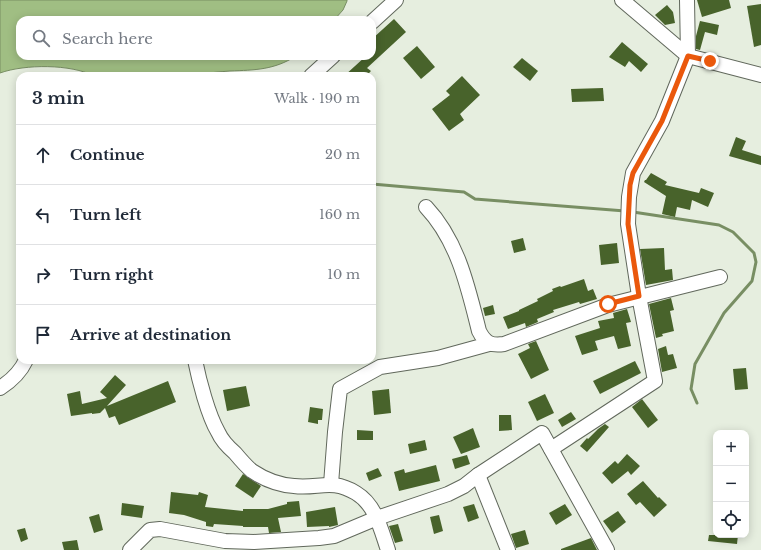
<!DOCTYPE html>
<meta charset="utf-8">
<style>
body{margin:0;font-family:"Libre Baskerville",serif;background:#f6f6f7;color:#1f2937}
.controls{position:absolute;right:12px;bottom:12px;display:grid;overflow:hidden;border-radius:8px;box-shadow:0 2px 10px #0003}
.controls button{width:36px;height:36px;display:grid;place-items:center;padding:0;border:0;border-bottom:1px solid #e0e1e3;background:#fff;color:#1f2937;font:20px sans-serif}
.stop{position:absolute;width:12px;height:12px;margin:-9px;border:3px solid #ea580c;border-radius:50%;background:#fff}
.stop.end{background:#ea580c;border-color:#fff;box-shadow:0 1px 4px #0008}
.list{margin:0;padding:0;list-style:none}
h2{display:flex;justify-content:space-between;align-items:center;height:52px;margin:0;padding:0 16px;font-size:17px}
h2 small{font-size:13px;font-weight:400;color:#747a83}
.list li{display:grid;grid-template-columns:26px 1fr auto;gap:12px;align-items:center;box-sizing:border-box;height:60px;padding:0 16px;border-top:1px solid #e0e1e3}
.list b{display:block;font-size:15px;white-space:nowrap}
.list em{font-size:13px;font-style:normal;color:#747a83}
.icon{flex:none;width:22px;height:22px;fill:none;stroke:currentColor;stroke-width:2;stroke-linecap:round;stroke-linejoin:round}
.map{position:relative;flex:none;width:761px;height:550px;overflow:hidden}
.search{position:absolute;background:#fff;box-shadow:0 2px 10px #0003;left:16px;top:16px;width:360px;height:44px;display:flex;align-items:center;gap:10px;box-sizing:border-box;padding:0 14px;border-radius:12px;color:#747a83;font-size:15px}
.panel{position:absolute;background:#fff;box-shadow:0 2px 10px #0003;left:16px;top:72px;width:360px;height:292px;border-radius:12px}
.map>svg:first-child{display:block}
.water{fill:#a0be83;stroke:#788e63}
.lines{fill:none;stroke-linecap:round;stroke-linejoin:round}
.stream{stroke:#788e63;stroke-width:3}
.building{fill:#48632b}
.minor-casing{stroke:#61685c;stroke-width:16}
.minor{stroke:#fff;stroke-width:14}
.route{stroke:#ea580c;stroke-width:5}
</style>
<div class="map">
<svg width="761" height="550" viewBox="0 0 761 550">
<rect width="100%" height="100%" fill="#e6eedf"/>
<path class="water" d="M0,0H347V1L343,10L334,20H20V56H296C274,70 255,70 230,71C219,72 210,72 199,76H94C71,64 25,64 0,73Z"/>
<g class="lines">
<g class="stream">
<polyline points="372,184 464,192 475,199 625,211"/>
<polyline points="633,212 719,225 733,232 754,253 756,262 752,281 724,313 695,364 691,389 697,403"/>
</g>
</g>
<g class="building">
<polygon points="697,0 729,0 731,8 702,17"/>
<polygon points="761,4 761,45 754,47 747,6"/>
<polygon points="667,5 673,12 675,23 665,25 655,15"/>
<polygon points="394,19 406,32 367,68 371,71 366,76 344,76 366,56 372,56 372,39"/>
<polygon points="700,21 719,25 717,35 705,32 700,50 696,49 696,36"/>
<polygon points="622,42 648,64 641,72 629,61 625,67 609,57"/>
<polygon points="417,46 435,67 421,79 403,58"/>
<polygon points="522,58 538,71 530,81 513,67"/>
<polygon points="462,76 480,95 460,114 464,120 449,131 432,109 450,95 446,91"/>
<polygon points="603,88 604,101 572,102 571,89"/>
<polygon points="736,137 746,141 742,150 761,156 761,165 729,156"/>
<polygon points="651,173 667,182 665,185 699,193 701,188 714,193 708,207 692,200 690,210 677,207 675,217 662,214 666,196 644,182 645,180 646,180"/>
<polygon points="523,238 526,250 514,253 511,241"/>
<polygon points="617,243 619,263 601,265 599,245"/>
<polygon points="664,248 665,270 672,269 673,280 646,285 640,249"/>
<polygon points="584,279 588,291 593,289 597,299 580,304 579,302 553,310 554,312 537,319 538,322 526,327 525,323 508,329 503,317 519,311 519,310 538,301 537,299 553,291 552,289 560,286 561,287"/>
<polygon points="671,298 674,310 670,311 674,331 662,334 663,336 656,338 649,304"/>
<polygon points="493,305 495,314 485,316 483,308"/>
<polygon points="627,309 631,322 626,323 631,346 618,349 614,336 595,341 598,350 582,355 575,336 600,328 598,321 614,318 613,313"/>
<polygon points="536,341 549,370 531,379 518,354 530,348 528,344"/>
<polygon points="666,346 668,355 673,354 677,368 662,372 658,349"/>
<polygon points="635,361 641,373 600,394 593,381"/>
<polygon points="746,368 748,389 735,390 733,369"/>
<polygon points="115,375 126,385 107,406 168,381 176,402 119,425 115,416 109,418 105,408 100,413 92,414 92,413 71,416 67,394 80,391 82,404 107,398 100,392"/>
<polygon points="246,386 250,406 227,411 223,390"/>
<polygon points="389,389 391,413 374,415 372,391"/>
<polygon points="545,394 554,413 537,421 528,402"/>
<polygon points="642,399 658,420 648,428 632,407"/>
<polygon points="310,407 323,409 322,420 318,420 318,424 308,422"/>
<polygon points="571,412 576,419 562,427 558,420"/>
<polygon points="499,415 511,415 512,430 499,431"/>
<polygon points="605,424 609,427 587,452 580,446 587,438 588,439 598,429"/>
<polygon points="473,428 480,447 461,454 453,437"/>
<polygon points="357,430 373,431 373,440 357,440"/>
<polygon points="425,440 427,450 410,454 408,444"/>
<polygon points="627,454 640,466 631,475 628,471 612,484 602,473 615,461 618,464"/>
<polygon points="467,455 470,464 455,469 452,459"/>
<polygon points="436,465 440,481 399,491 394,472 404,469 405,473"/>
<polygon points="378,468 382,476 369,481 366,473"/>
<polygon points="243,474 261,486 253,498 235,486"/>
<polygon points="643,481 658,498 659,497 667,505 654,517 640,502 636,505 627,494"/>
<polygon points="171,492 198,495 199,492 208,495 205,507 243,511 243,509 268,509 287,504 287,502 299,501 301,516 278,518 281,532 269,533 268,527 243,527 243,526 214,524 213,527 206,526 206,522 184,515 169,513"/>
<polygon points="122,503 144,506 142,518 121,515"/>
<polygon points="474,504 479,518 468,522 463,507"/>
<polygon points="565,504 572,515 556,525 549,513"/>
<polygon points="335,507 338,525 329,527 329,526 307,527 306,512"/>
<polygon points="618,511 626,522 612,533 603,521"/>
<polygon points="99,514 103,530 94,533 89,517"/>
<polygon points="439,515 443,531 434,534 430,517"/>
<polygon points="398,524 403,541 395,543 389,526"/>
<polygon points="25,528 28,539 21,542 17,530"/>
<polygon points="525,530 529,544 516,548 511,534"/>
<polygon points="709,535 738,535 737,544 708,541"/>
<polygon points="591,538 597,550 561,550 561,549"/>
<polygon points="77,540 79,550 64,550 62,542"/>
</g>
<g class="lines">
<defs>
<g id="minor">
<polyline points="622,0 688,56 761,75"/>
<polyline points="372,22 396,0"/>
<polyline points="311,76 333,56"/>
<path d="M426,207C458,241 468,287 479,331C485,343 491,346 504,344L608,305L720,277"/>
<path d="M195,360C199,380 208,415 218,432C222,441 228,447 235,453C240,459 246,466 252,471C264,479 279,485 294,486C319,489 331,478 356,493C376,505 381,530 388,550"/>
<path d="M0,388C11,381 20,373 26,360"/>
<polyline points="551,449 655,381 639,296 628,224 629,197 633,173 662,121 688,56 687,0"/>
<polyline points="478,475 508,550"/>
<polyline points="331,484 335,432 340,389 380,367 438,358 489,344"/>
<polyline points="130,550 150,530 160,529 225,541 254,542 319,538 334,536 377,518 448,494 464,486 478,475 542,433 607,550"/>
</g>
</defs>
<use href="#minor" class="minor-casing"/>
<use href="#minor" class="minor"/>
</g>
<g class="lines">
<polyline class="route" points="608,304 639,296 628,224 630,185 633,173 662,121 688,56 710,61"/>
</g>
</svg>
<div class="controls">
<button>+</button>
<button>−</button>
<button><svg class="icon" aria-label="locate" viewBox="0 0 24 24"><circle cx="12" cy="12" r="6"/><path d="M12 2v4M12 18v4M2 12h4M18 12h4"/></svg></button>
</div>
<div class="stop" style="left:608px;top:304px"></div>
<div class="stop end" style="left:710px;top:61px"></div>
<div class="search"><svg class="icon" aria-label="search" viewBox="0 0 24 24"><circle cx="10" cy="10" r="6"/><path d="M15 15l6 6"/></svg>Search here</div>
<section class="panel">
<h2>3 min<small>Walk · 190 m</small></h2>
<ul class="list">
<li><svg class="icon" aria-label="ahead" viewBox="0 0 24 24"><path d="M12 20V5M6 11l6-6 6 6"/></svg><div><b>Continue</b></div><em>20 m</em></li>
<li><svg class="icon" aria-label="left" viewBox="0 0 24 24"><path d="M17 20v-9H6M10 6l-5 5 5 5"/></svg><div><b>Turn left</b></div><em>160 m</em></li>
<li><svg class="icon" aria-label="right" viewBox="0 0 24 24"><path d="M7 20v-9h11M14 6l5 5-5 5"/></svg><div><b>Turn right</b></div><em>10 m</em></li>
<li><svg class="icon" aria-label="arrive" viewBox="0 0 24 24"><path d="M6 21V4h12l-3 4 3 4H6"/></svg><div><b>Arrive at destination</b></div></li>
</ul>
</section>
</div>
